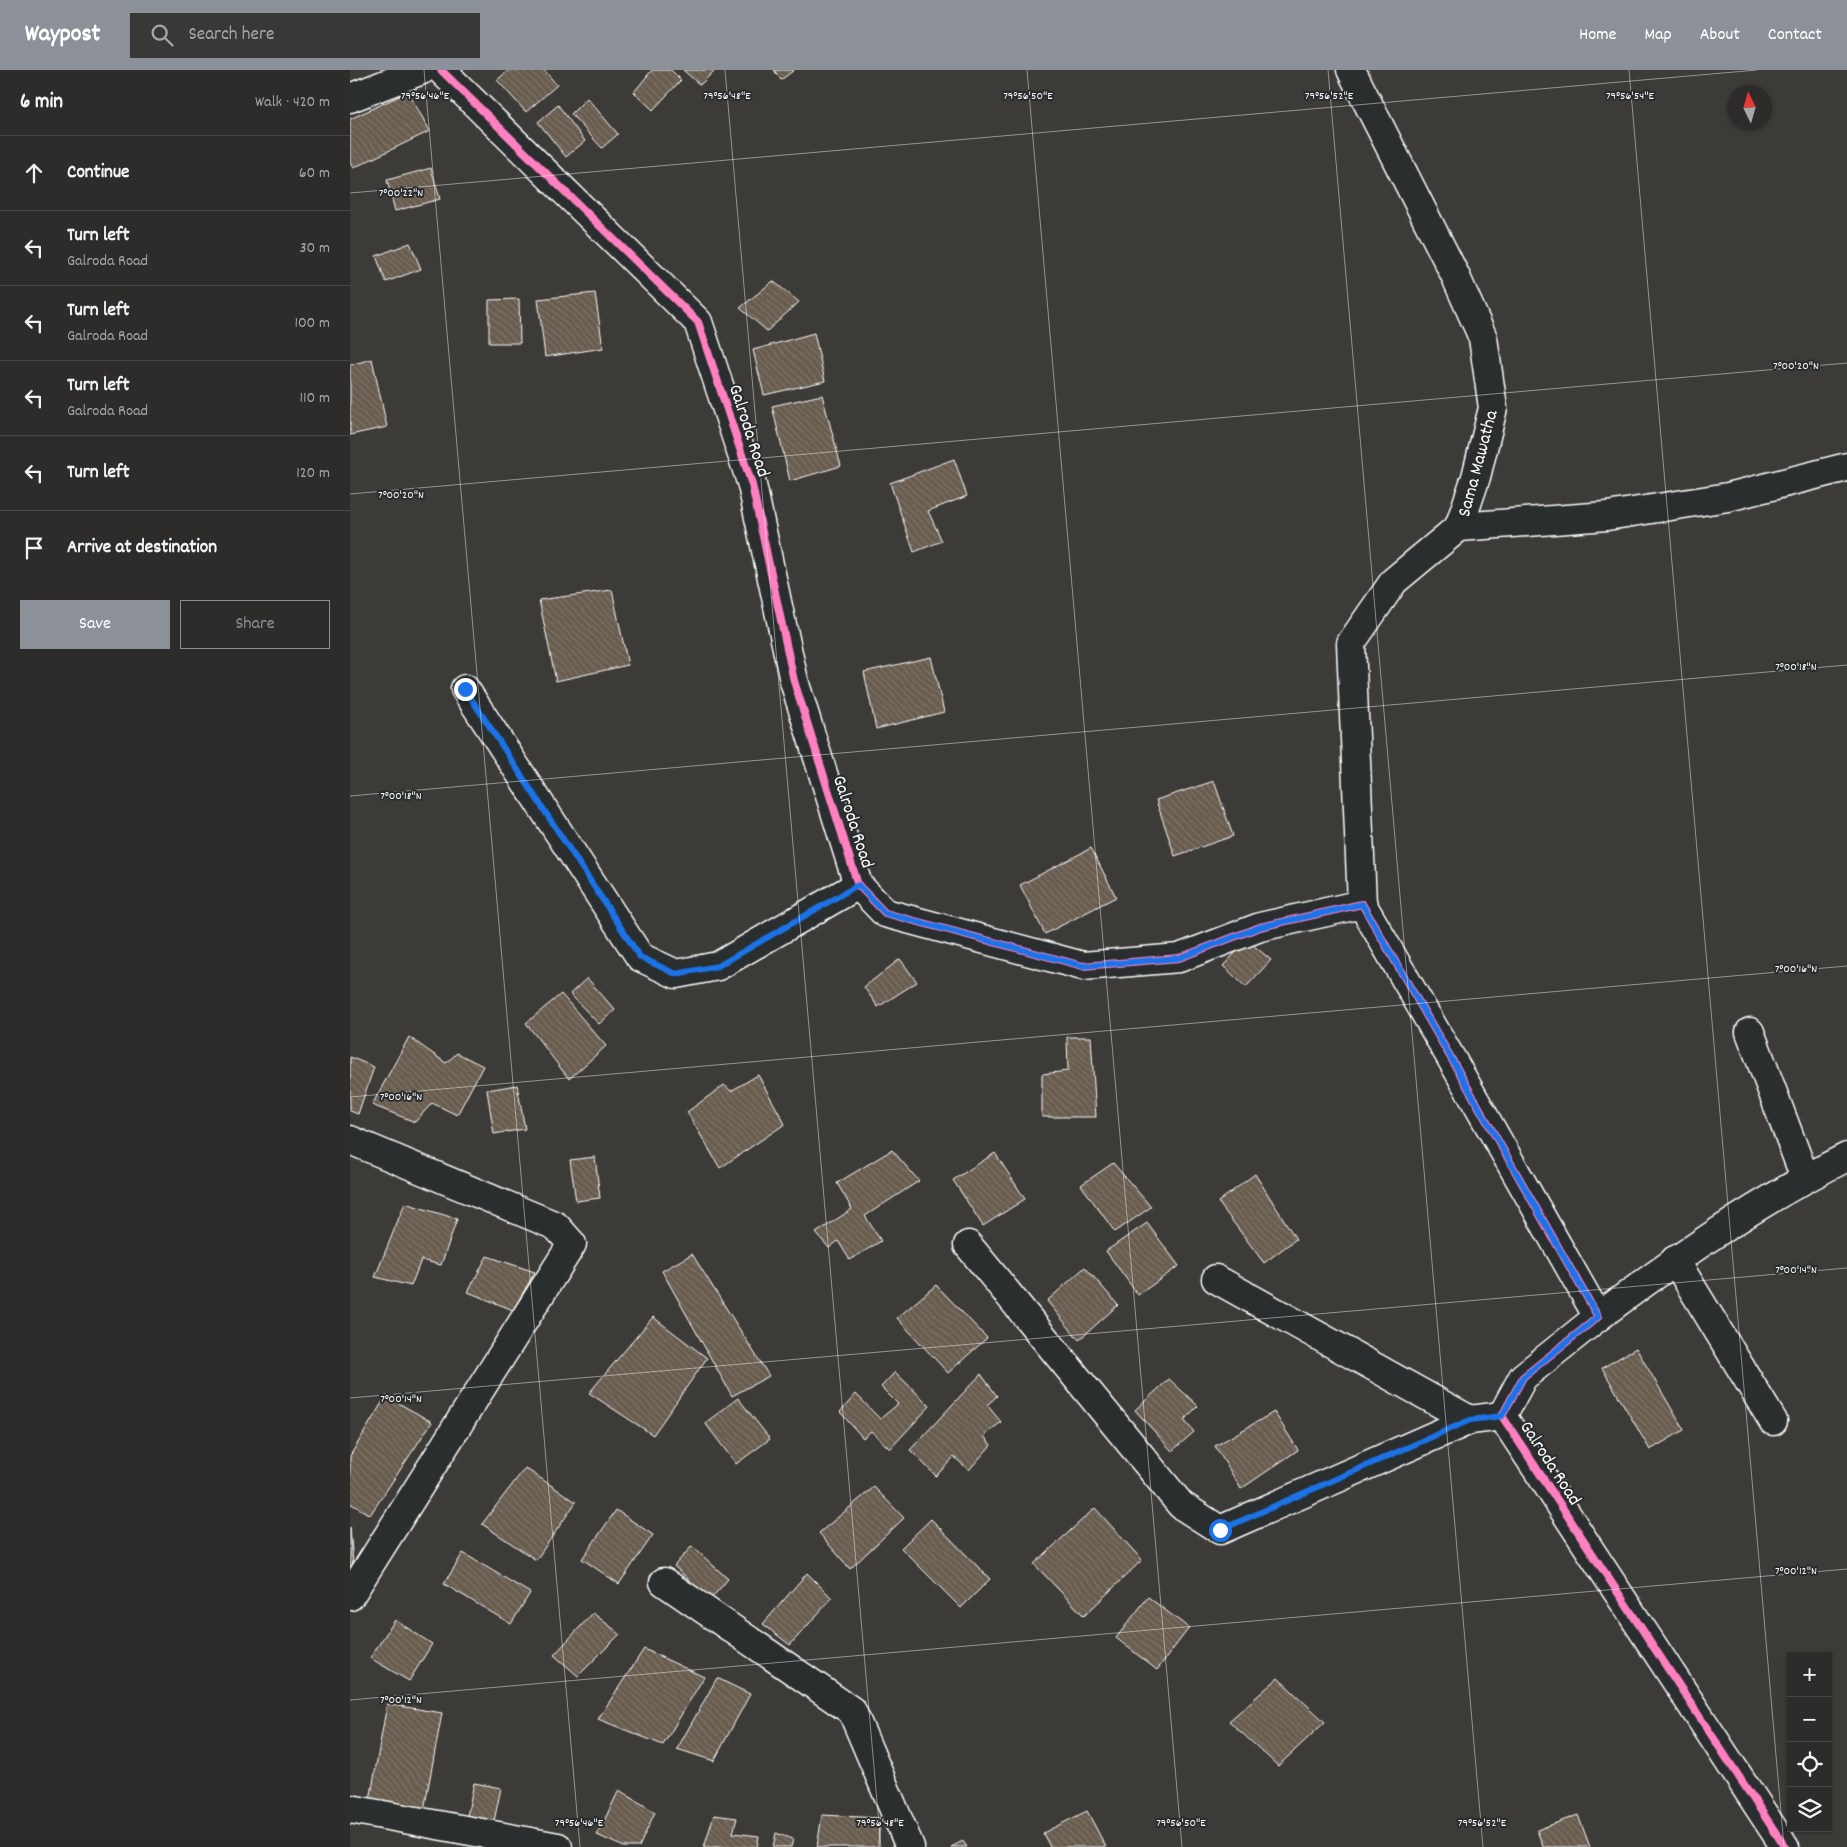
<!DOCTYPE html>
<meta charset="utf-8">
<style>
body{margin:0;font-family:Dekko,sans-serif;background:#393836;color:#f1f3f6}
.controls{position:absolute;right:15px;bottom:15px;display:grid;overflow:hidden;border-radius:0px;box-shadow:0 1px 4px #0004}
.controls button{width:45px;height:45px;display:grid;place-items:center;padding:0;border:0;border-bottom:1px solid #484847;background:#2d2c2a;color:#f1f3f6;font:25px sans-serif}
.compass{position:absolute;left:1377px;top:15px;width:45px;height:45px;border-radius:50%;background:#2d2c2a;box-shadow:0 1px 4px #0004;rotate:355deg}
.stop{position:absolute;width:15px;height:15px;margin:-11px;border:4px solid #1a73e8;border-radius:50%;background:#fff}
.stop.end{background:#1a73e8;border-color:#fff;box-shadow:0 1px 5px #0008}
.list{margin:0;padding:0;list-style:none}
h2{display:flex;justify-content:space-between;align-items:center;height:65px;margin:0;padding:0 20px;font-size:21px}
h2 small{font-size:16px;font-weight:400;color:#a7a7a8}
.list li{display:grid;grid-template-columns:32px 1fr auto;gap:15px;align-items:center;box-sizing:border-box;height:75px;padding:0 20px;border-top:1px solid #484847}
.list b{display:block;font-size:19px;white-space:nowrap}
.list p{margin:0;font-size:16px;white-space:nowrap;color:#a7a7a8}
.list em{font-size:16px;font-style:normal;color:#a7a7a8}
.actions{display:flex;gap:10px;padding:15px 20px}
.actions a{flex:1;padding:11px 0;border:1px solid #8c9099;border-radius:0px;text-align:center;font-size:18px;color:#8c9099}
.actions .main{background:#8c9099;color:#fff}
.icon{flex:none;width:28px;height:28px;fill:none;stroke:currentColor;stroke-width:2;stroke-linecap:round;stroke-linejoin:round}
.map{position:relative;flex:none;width:1497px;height:1777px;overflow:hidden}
header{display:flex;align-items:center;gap:30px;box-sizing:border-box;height:70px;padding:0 25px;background:#8c9099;color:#fff}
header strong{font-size:24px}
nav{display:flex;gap:28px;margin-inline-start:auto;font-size:18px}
.search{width:350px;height:45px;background:#393836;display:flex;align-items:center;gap:12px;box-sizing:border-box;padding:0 18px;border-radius:0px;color:#a7a7a8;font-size:19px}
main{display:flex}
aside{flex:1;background:#2d2c2a}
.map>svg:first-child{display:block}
.building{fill:url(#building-back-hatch);stroke:#fff}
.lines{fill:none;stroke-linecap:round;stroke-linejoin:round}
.street-casing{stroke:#fff;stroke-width:31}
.street{stroke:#2a2d2e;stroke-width:28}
.cycleway-casing{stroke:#2a2d2e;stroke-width:11}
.cycleway{stroke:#ff80c0;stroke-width:8}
.route{stroke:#1a73e8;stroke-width:6}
.ticks{fill:none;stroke:#fff;stroke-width:1;stroke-opacity:0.45}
.labels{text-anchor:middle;stroke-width:4;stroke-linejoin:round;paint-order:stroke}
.street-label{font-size:19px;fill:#fff;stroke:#2a2d2e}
.ticks-label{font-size:12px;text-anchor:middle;fill:#fff;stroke:#2a2d2e;stroke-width:4;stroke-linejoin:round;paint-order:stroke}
</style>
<header>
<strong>Waypost</strong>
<div class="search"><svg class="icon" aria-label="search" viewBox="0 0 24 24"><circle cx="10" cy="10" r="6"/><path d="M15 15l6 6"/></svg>Search here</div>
<nav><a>Home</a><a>Map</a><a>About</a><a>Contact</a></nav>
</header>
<main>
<aside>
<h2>6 min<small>Walk · 420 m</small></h2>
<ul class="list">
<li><svg class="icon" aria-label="ahead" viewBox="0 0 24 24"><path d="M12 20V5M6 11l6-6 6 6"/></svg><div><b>Continue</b></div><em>60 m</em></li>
<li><svg class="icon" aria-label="left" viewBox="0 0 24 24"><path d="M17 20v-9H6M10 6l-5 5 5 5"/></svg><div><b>Turn left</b><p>Galroda Road</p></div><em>30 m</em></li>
<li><svg class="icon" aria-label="left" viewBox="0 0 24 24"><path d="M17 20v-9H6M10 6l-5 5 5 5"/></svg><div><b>Turn left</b><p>Galroda Road</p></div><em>100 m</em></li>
<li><svg class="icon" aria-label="left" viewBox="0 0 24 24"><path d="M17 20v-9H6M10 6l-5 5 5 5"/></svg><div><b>Turn left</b><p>Galroda Road</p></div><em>110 m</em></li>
<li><svg class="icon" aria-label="left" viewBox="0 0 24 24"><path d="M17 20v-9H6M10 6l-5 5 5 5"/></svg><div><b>Turn left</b></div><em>120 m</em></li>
<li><svg class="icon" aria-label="arrive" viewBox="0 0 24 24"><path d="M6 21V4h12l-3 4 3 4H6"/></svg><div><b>Arrive at destination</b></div></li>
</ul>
<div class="actions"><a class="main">Save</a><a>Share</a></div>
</aside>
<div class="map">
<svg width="1497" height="1777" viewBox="0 0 1497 1777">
<defs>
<pattern id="building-back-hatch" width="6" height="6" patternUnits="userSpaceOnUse" patternTransform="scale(1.25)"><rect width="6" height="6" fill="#675b4e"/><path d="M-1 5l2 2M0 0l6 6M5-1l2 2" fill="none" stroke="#7e7469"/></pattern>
</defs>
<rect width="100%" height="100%" fill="#3c3b38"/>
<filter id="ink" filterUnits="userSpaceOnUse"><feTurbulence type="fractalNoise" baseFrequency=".02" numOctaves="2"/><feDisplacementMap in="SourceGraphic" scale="10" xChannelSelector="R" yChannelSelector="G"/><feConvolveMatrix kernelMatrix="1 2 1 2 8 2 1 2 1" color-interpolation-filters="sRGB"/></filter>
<g filter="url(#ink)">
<g class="building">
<polygon points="159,0 194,0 207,15 176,42 147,10"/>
<polygon points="302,0 321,0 331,10 303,40 284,22"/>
<polygon points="333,0 365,0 350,15"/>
<polygon points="424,0 444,0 431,10"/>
<polygon points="58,22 80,61 3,98 0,93 0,49"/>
<polygon points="237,28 268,64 252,78 221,44"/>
<polygon points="208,35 235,71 216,87 188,52"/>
<polygon points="81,98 90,129 45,141 37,110"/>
<polygon points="60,173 71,199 36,212 26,186"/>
<polygon points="423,211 449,232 417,261 390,238"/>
<polygon points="245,223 253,278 195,287 188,229"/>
<polygon points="169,229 170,273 139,273 139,230"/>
<polygon points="464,263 475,311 414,325 403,280"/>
<polygon points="22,289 37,357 0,365 0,295"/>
<polygon points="472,325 491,396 440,411 422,336"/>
<polygon points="604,389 617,426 578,441 592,471 564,482 540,413"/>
<polygon points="262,520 278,595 206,611 189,530"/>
<polygon points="581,587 594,642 526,659 514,602"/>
<polygon points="864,711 883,766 825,786 806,730"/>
<polygon points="741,778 766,827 695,864 670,815"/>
<polygon points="897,870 921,890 896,917 873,896"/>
<polygon points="550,889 567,912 528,937 514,917"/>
<polygon points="237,908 265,940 249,954 220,924"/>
<polygon points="211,924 256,976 219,1009 176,953"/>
<polygon points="59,967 96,993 107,983 133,996 107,1045 82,1033 65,1052 22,1035"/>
<polygon points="717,967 741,967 746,1047 692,1047 692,1004 718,1001"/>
<polygon points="0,987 24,997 8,1044 0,1041"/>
<polygon points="408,1005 435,1054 370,1098 337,1042 374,1015 381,1021"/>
<polygon points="167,1015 175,1059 144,1064 137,1020"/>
<polygon points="542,1080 569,1111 515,1146 531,1171 500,1190 488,1171 479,1178 466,1163 502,1139 487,1113"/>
<polygon points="645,1083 675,1129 633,1156 603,1110"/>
<polygon points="245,1087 250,1128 226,1131 220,1090"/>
<polygon points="763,1093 801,1137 765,1162 731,1115"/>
<polygon points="905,1104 946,1169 914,1193 868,1132"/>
<polygon points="55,1133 107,1149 91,1195 71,1190 61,1216 25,1207"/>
<polygon points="797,1153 829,1196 788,1225 756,1181"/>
<polygon points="342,1184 419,1306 382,1326 312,1201"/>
<polygon points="137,1186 185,1202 163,1240 118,1222"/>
<polygon points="735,1197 768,1235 729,1270 697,1231"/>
<polygon points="586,1215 637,1268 598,1303 547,1248"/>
<polygon points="303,1247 357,1288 303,1365 239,1323"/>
<polygon points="1286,1278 1334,1360 1300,1380 1252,1298"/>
<polygon points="545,1302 580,1336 540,1379 521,1361 513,1368 490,1342 506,1324 530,1349 548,1334 531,1317"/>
<polygon points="631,1304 647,1326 637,1335 651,1352 634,1366 641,1375 619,1400 604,1387 586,1406 560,1380"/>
<polygon points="819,1309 848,1336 834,1350 844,1362 822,1381 785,1340"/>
<polygon points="36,1326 82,1352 20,1445 0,1433 0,1386"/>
<polygon points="388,1328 420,1369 386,1394 355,1353"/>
<polygon points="924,1342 948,1380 891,1419 865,1376"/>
<polygon points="175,1398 226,1432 186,1490 132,1454"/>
<polygon points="524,1417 554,1448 500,1499 469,1463"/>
<polygon points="745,1438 792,1490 734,1546 684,1494"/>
<polygon points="266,1440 303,1465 269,1514 232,1489"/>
<polygon points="581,1449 640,1509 611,1538 551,1478"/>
<polygon points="0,1457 6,1532 0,1533"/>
<polygon points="342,1476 378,1509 360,1530 324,1496"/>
<polygon points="113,1483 180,1523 161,1554 94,1514"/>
<polygon points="457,1503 482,1528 440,1575 413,1554"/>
<polygon points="798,1527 839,1558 807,1600 766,1568"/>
<polygon points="243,1543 270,1564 228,1606 204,1585"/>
<polygon points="45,1550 82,1574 59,1611 20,1588"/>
<polygon points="294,1579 354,1607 313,1675 248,1649"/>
<polygon points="367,1608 400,1624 364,1691 327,1679"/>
<polygon points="928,1608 975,1652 928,1696 879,1651"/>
<polygon points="37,1634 92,1643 74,1740 20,1730"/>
<polygon points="124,1713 151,1718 140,1770 113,1765"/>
<polygon points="269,1720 305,1742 289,1777 274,1777 247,1765"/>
<polygon points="737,1741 756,1777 700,1777 693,1763"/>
<polygon points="364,1745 387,1748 383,1763 409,1766 407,1777 354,1777"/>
<polygon points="472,1745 530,1748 528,1777 467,1777"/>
<polygon points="1228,1745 1240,1777 1193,1777 1187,1760"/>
<polygon points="426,1763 443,1769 441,1777 423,1777"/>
<polygon points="613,1771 617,1777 601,1777"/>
</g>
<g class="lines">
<defs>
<g id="street">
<polyline points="91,0 348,252 402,415 444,611 508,815 535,843 733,896 829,888 910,857 1012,834 1105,995 1248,1247 1173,1307 1152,1346 1435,1777"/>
<polyline points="1001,0 1105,205 1133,268 1143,338 1126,407 1109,457 1044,511 1001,573 1012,834"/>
<polyline points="0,28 72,0"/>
<polyline points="1109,457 1257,446 1378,427 1497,397"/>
<polyline points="115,619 290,887 326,904 368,896 508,815"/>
<polyline points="1400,962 1455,1108"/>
<polyline points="0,1070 206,1156 222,1174 0,1526"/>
<polyline points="618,1175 831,1435 870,1460 1120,1350 1152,1346"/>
<polyline points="1325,1190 1423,1351"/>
<polyline points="866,1209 1120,1350"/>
<path d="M1248,1247C1327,1188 1408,1131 1497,1087"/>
<polyline points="314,1512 502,1641 560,1777"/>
<polyline points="0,1739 208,1777"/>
</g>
</defs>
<use href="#street" class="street-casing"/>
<use href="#street" class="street"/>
<defs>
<polyline id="cycleway" points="91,0 348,252 402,415 444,611 508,815 535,843 733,896 829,888 910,857 1012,834 1105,995 1248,1247 1173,1307 1152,1346 1435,1777"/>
</defs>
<use href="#cycleway" class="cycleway-casing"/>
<use href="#cycleway" class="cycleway"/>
</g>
</g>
<g class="lines" filter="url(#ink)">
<polyline class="route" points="115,619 290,887 326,904 368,896 508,815 535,843 733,896 829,888 910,857 1012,834 1105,995 1248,1247 1173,1307 1152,1346 1120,1350 870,1460"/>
</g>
<path class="ticks" d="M74,0L230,1777M375,0L531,1777M677,0L832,1777M978,0L1133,1777M1279,0L1434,1777M0,123L1407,0M0,424L1497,293M0,726L1497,595M0,1027L1497,896M0,1328L1497,1198M0,1630L1497,1499"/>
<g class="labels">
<g class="street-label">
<text transform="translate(401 360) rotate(72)" y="7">Galroda Road</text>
<text transform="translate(1126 393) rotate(-75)" y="7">Sama Mawatha</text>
<text transform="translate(505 751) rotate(72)" y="7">Galroda Road</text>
<text transform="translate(1202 1392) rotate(57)" y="7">Galroda Road</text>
</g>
</g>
<g class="ticks-label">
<text x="75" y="29">79°56'46"E</text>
<text x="377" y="29">79°56'48"E</text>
<text x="678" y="29">79°56'50"E</text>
<text x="979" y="29">79°56'52"E</text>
<text x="1280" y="29">79°56'54"E</text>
<text x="51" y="126">7°00'22"N</text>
<text x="1446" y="299">7°00'20"N</text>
<text x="51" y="428">7°00'20"N</text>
<text x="1446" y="600">7°00'18"N</text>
<text x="51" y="729">7°00'18"N</text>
<text x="1446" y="902">7°00'16"N</text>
<text x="51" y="1030">7°00'16"N</text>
<text x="1446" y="1203">7°00'14"N</text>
<text x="51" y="1332">7°00'14"N</text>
<text x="1446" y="1504">7°00'12"N</text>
<text x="51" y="1633">7°00'12"N</text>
<text x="229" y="1756">79°56'46"E</text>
<text x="530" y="1756">79°56'48"E</text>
<text x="831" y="1756">79°56'50"E</text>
<text x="1132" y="1756">79°56'52"E</text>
</g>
</svg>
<div class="controls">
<button>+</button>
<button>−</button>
<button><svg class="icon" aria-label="locate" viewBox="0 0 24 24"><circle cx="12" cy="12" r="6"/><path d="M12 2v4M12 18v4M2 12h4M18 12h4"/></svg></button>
<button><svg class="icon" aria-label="layers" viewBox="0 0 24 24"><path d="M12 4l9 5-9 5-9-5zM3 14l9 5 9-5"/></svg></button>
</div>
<svg class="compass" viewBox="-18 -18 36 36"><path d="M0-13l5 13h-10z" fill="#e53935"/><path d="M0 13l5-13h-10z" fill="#a7a7a8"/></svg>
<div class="stop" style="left:870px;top:1460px"></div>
<div class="stop end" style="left:115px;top:619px"></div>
</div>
</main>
